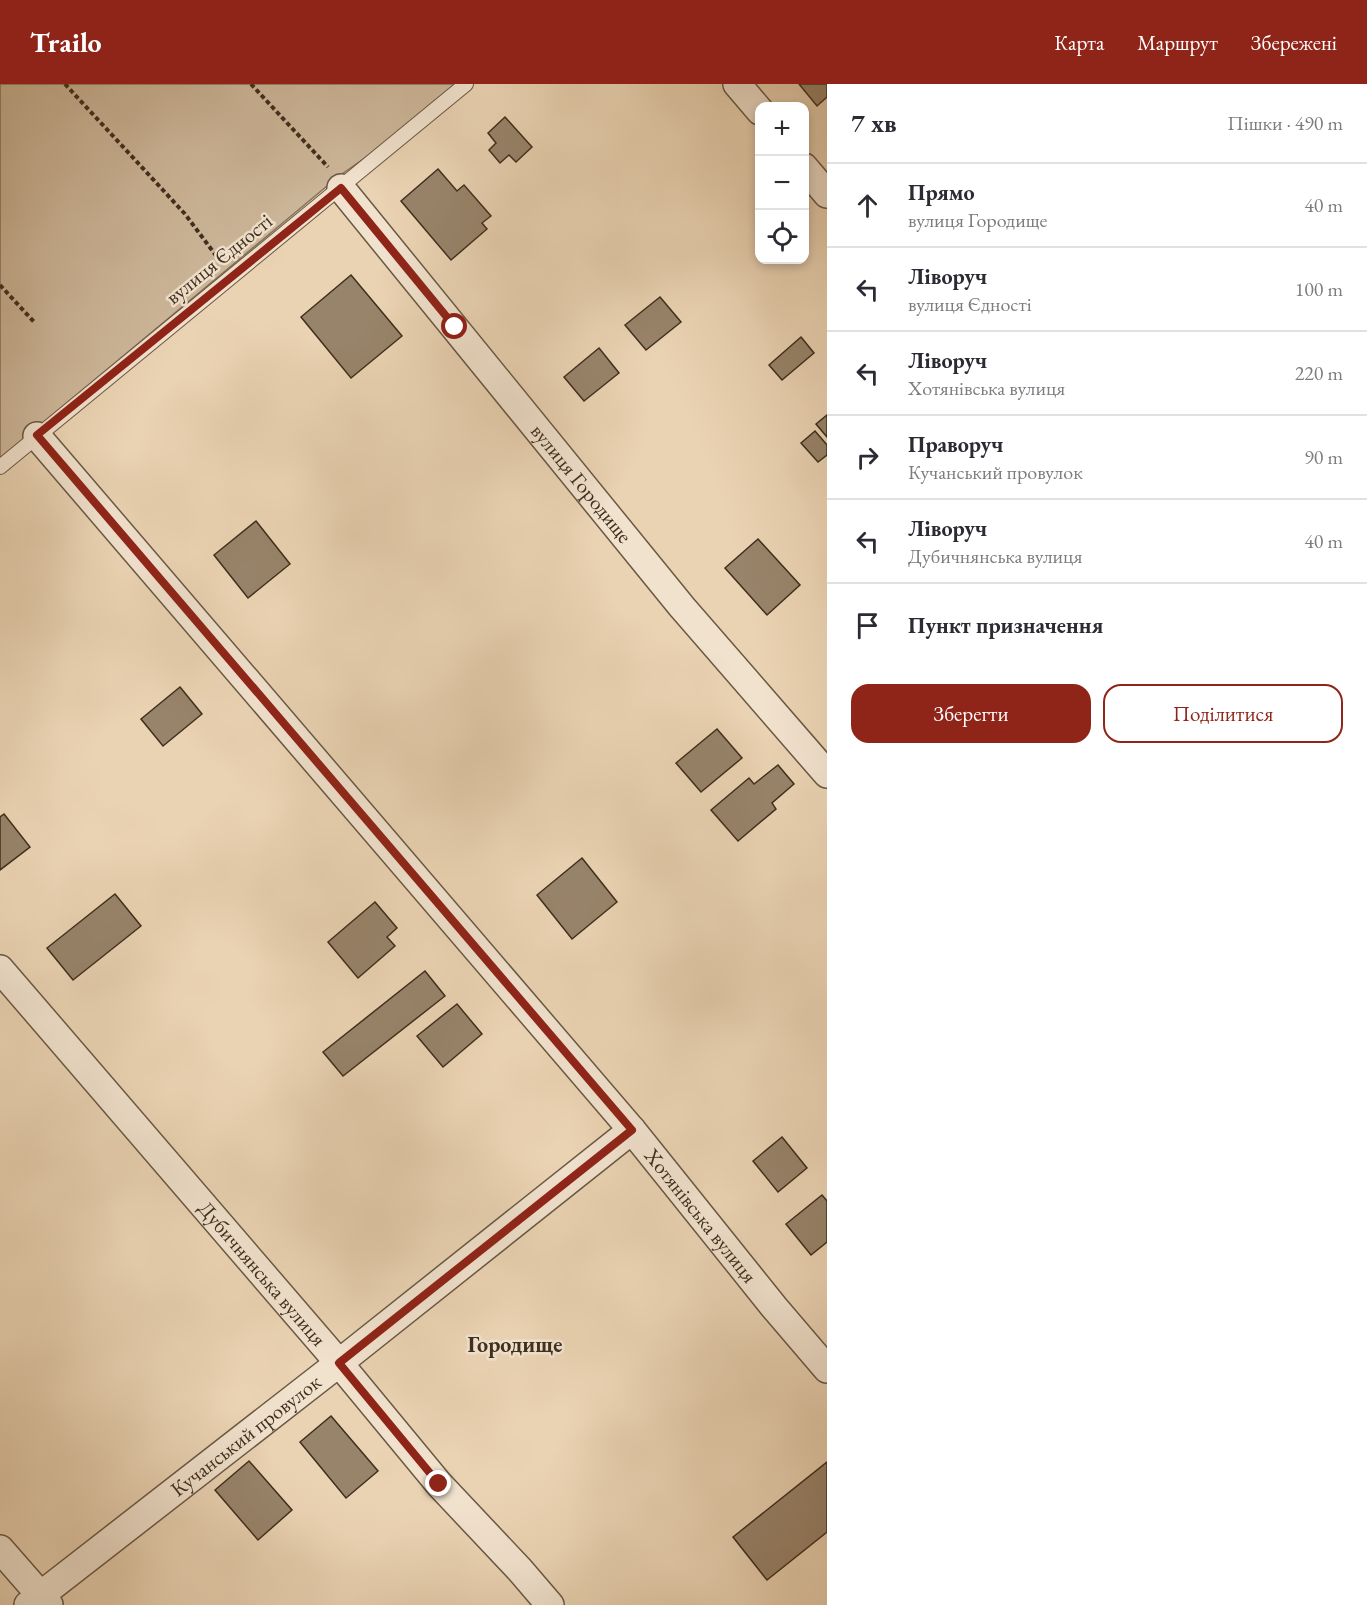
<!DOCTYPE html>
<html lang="uk">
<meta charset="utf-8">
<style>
body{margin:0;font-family:"EB Garamond",serif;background:#f2f2f3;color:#2b2b33}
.controls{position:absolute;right:18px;top:18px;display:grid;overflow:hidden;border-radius:12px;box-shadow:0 3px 9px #0003}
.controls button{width:54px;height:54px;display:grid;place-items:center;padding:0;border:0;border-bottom:2px solid #e1e1e2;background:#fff;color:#2b2b33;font:30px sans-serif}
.stop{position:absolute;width:18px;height:18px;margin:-14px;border:4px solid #8f2418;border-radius:50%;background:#fff}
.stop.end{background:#8f2418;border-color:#fff;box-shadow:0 2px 6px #0008}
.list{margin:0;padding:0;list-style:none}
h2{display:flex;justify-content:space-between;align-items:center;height:78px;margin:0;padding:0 24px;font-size:26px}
h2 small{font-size:20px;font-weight:400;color:#7c7c81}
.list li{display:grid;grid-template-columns:39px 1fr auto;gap:18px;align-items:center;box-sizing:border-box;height:84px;padding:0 24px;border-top:2px solid #e1e1e2}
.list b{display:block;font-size:22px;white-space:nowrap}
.list p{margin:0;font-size:20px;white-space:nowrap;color:#7c7c81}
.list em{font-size:20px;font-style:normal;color:#7c7c81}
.actions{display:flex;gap:12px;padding:18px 24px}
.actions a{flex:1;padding:14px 0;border:2px solid #8f2418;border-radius:18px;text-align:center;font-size:21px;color:#8f2418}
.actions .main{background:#8f2418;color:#fff}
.icon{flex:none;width:33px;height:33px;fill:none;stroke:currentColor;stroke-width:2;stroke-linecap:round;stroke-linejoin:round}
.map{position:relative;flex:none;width:827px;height:1521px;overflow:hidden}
header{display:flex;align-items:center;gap:36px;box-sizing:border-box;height:84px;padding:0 30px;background:#8f2418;color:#fff}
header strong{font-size:28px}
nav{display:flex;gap:33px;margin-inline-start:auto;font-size:21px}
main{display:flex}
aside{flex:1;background:#fff}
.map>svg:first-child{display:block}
.green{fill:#cdb79a;stroke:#86735c;stroke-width:1.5}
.building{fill:#98846b;stroke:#3f2f1e;stroke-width:1.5}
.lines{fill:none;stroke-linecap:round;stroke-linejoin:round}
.service-casing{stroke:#6a5843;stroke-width:16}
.minor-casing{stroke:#6a5843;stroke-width:30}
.path{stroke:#3f2f1e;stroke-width:4;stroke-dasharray:4.5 3;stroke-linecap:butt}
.service{stroke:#f1e2ce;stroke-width:14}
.minor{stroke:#f1e2ce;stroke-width:27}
.route{stroke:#8f2418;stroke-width:8}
.labels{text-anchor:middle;stroke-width:5;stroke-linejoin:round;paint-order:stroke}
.street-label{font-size:21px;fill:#3f2f1e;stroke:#f1e2ce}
.neighbourhood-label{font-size:22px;font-weight:bold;fill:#3f2f1e;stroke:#f1e2ce}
</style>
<header>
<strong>Trailo</strong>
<nav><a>Карта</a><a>Маршрут</a><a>Збережені</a></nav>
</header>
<main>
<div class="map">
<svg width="827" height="1521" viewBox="0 0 827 1521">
<rect width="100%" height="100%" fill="#ead3b3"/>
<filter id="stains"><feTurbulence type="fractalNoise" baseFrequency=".00333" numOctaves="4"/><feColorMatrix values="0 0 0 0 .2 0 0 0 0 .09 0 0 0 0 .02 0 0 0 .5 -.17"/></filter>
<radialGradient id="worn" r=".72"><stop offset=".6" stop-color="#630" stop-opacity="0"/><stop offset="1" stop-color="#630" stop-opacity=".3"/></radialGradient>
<polygon class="green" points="0,0 471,0 339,92 0,375"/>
<g class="building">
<polygon points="799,0 827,0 827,13 817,22"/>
<polygon points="505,33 532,63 516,78 509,71 500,79 489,66 496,59 488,49"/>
<polygon points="438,85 457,107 464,101 491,132 482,139 487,145 451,176 401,117"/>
<polygon points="351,191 402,252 351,294 301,233"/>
<polygon points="660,213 681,238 646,266 625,241"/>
<polygon points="801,253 814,269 782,296 769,281"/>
<polygon points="599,264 619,289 584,317 564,293"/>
<polygon points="827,331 827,353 816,340"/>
<polygon points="815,347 827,361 827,371 818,378 801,359"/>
<polygon points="256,437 290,480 248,514 214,471"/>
<polygon points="758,455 800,501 767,531 725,484"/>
<polygon points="180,603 202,630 163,662 141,635"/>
<polygon points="717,645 742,674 701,708 676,679"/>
<polygon points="778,681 794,700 772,719 776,725 738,757 711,726 749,694 754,700"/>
<polygon points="4,730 30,763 0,786 0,733"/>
<polygon points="582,774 617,818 572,855 537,811"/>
<polygon points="115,810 141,842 73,896 47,864"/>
<polygon points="375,818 397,844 387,853 395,862 358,894 328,858"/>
<polygon points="425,887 445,912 343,992 323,968"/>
<polygon points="457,920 482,950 443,983 417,952"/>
<polygon points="782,1053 807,1084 778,1108 753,1077"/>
<polygon points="822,1111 827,1117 827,1158 811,1171 786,1140"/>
<polygon points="331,1332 378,1387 346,1414 300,1358"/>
<polygon points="249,1377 292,1426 258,1456 215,1406"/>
<polygon points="827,1378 827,1448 767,1496 733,1453"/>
</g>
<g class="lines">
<defs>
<polyline id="service" points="0,383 466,0"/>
<g id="minor">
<polyline points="737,0 760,27"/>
<polyline points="804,83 827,110"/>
<path id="s1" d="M341,104L682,523L827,690"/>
<path id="s2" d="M37,352L632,1046L774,1223L827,1285"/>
<path id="s3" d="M0,885L339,1279L439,1400L520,1486L550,1521"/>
<polyline points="0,1465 49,1521"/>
<path id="s4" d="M28,1521L339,1279L632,1046"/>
</g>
</defs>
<use href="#service" class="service-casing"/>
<use href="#minor" class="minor-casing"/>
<g class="path">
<polyline points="65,0 185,130 220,177"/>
<polyline points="251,0 328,83"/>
<polyline points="0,201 35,239"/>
</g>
<use href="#service" class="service"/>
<use href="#minor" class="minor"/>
</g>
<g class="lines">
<polyline class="route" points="439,1400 339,1279 632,1046 37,351 341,104 455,243"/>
</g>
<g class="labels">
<g class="street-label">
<text transform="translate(219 175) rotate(-39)" y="7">вулиця Єдності</text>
<text dy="7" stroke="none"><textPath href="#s1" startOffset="381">вулиця Городище</textPath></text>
<text dy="7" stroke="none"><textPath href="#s2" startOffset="1024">Хотянівська вулиця</textPath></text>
<text dy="7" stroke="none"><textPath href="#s3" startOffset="402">Дубичнянська вулиця</textPath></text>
<text dy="7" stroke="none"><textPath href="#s4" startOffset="276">Кучанський провулок</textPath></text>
</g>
<g class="neighbourhood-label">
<text x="515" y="1268">Городище</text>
</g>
</g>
<rect width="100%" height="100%" filter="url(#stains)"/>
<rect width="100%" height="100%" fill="url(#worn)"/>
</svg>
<div class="controls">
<button>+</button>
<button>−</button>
<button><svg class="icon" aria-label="locate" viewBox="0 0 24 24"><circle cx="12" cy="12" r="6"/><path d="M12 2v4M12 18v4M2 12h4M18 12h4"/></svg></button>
</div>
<div class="stop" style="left:455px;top:243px"></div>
<div class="stop end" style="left:439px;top:1400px"></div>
</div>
<aside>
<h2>7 хв<small>Пішки · 490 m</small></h2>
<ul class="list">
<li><svg class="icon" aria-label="ahead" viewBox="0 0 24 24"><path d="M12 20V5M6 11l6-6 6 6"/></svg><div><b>Прямо</b><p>вулиця Городище</p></div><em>40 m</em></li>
<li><svg class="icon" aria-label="left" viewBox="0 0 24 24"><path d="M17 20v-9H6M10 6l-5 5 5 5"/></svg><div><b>Ліворуч</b><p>вулиця Єдності</p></div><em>100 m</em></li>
<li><svg class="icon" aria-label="left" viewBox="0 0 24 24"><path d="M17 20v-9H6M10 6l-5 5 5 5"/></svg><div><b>Ліворуч</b><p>Хотянівська вулиця</p></div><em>220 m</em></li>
<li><svg class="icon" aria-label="right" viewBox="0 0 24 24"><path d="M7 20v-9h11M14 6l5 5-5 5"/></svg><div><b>Праворуч</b><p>Кучанський провулок</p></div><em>90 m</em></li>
<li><svg class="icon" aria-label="left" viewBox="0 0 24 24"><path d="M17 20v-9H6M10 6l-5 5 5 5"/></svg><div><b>Ліворуч</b><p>Дубичнянська вулиця</p></div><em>40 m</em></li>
<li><svg class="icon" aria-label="arrive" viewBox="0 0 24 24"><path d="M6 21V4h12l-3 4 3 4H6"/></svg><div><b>Пункт призначення</b></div></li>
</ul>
<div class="actions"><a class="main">Зберегти</a><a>Поділитися</a></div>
</aside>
</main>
